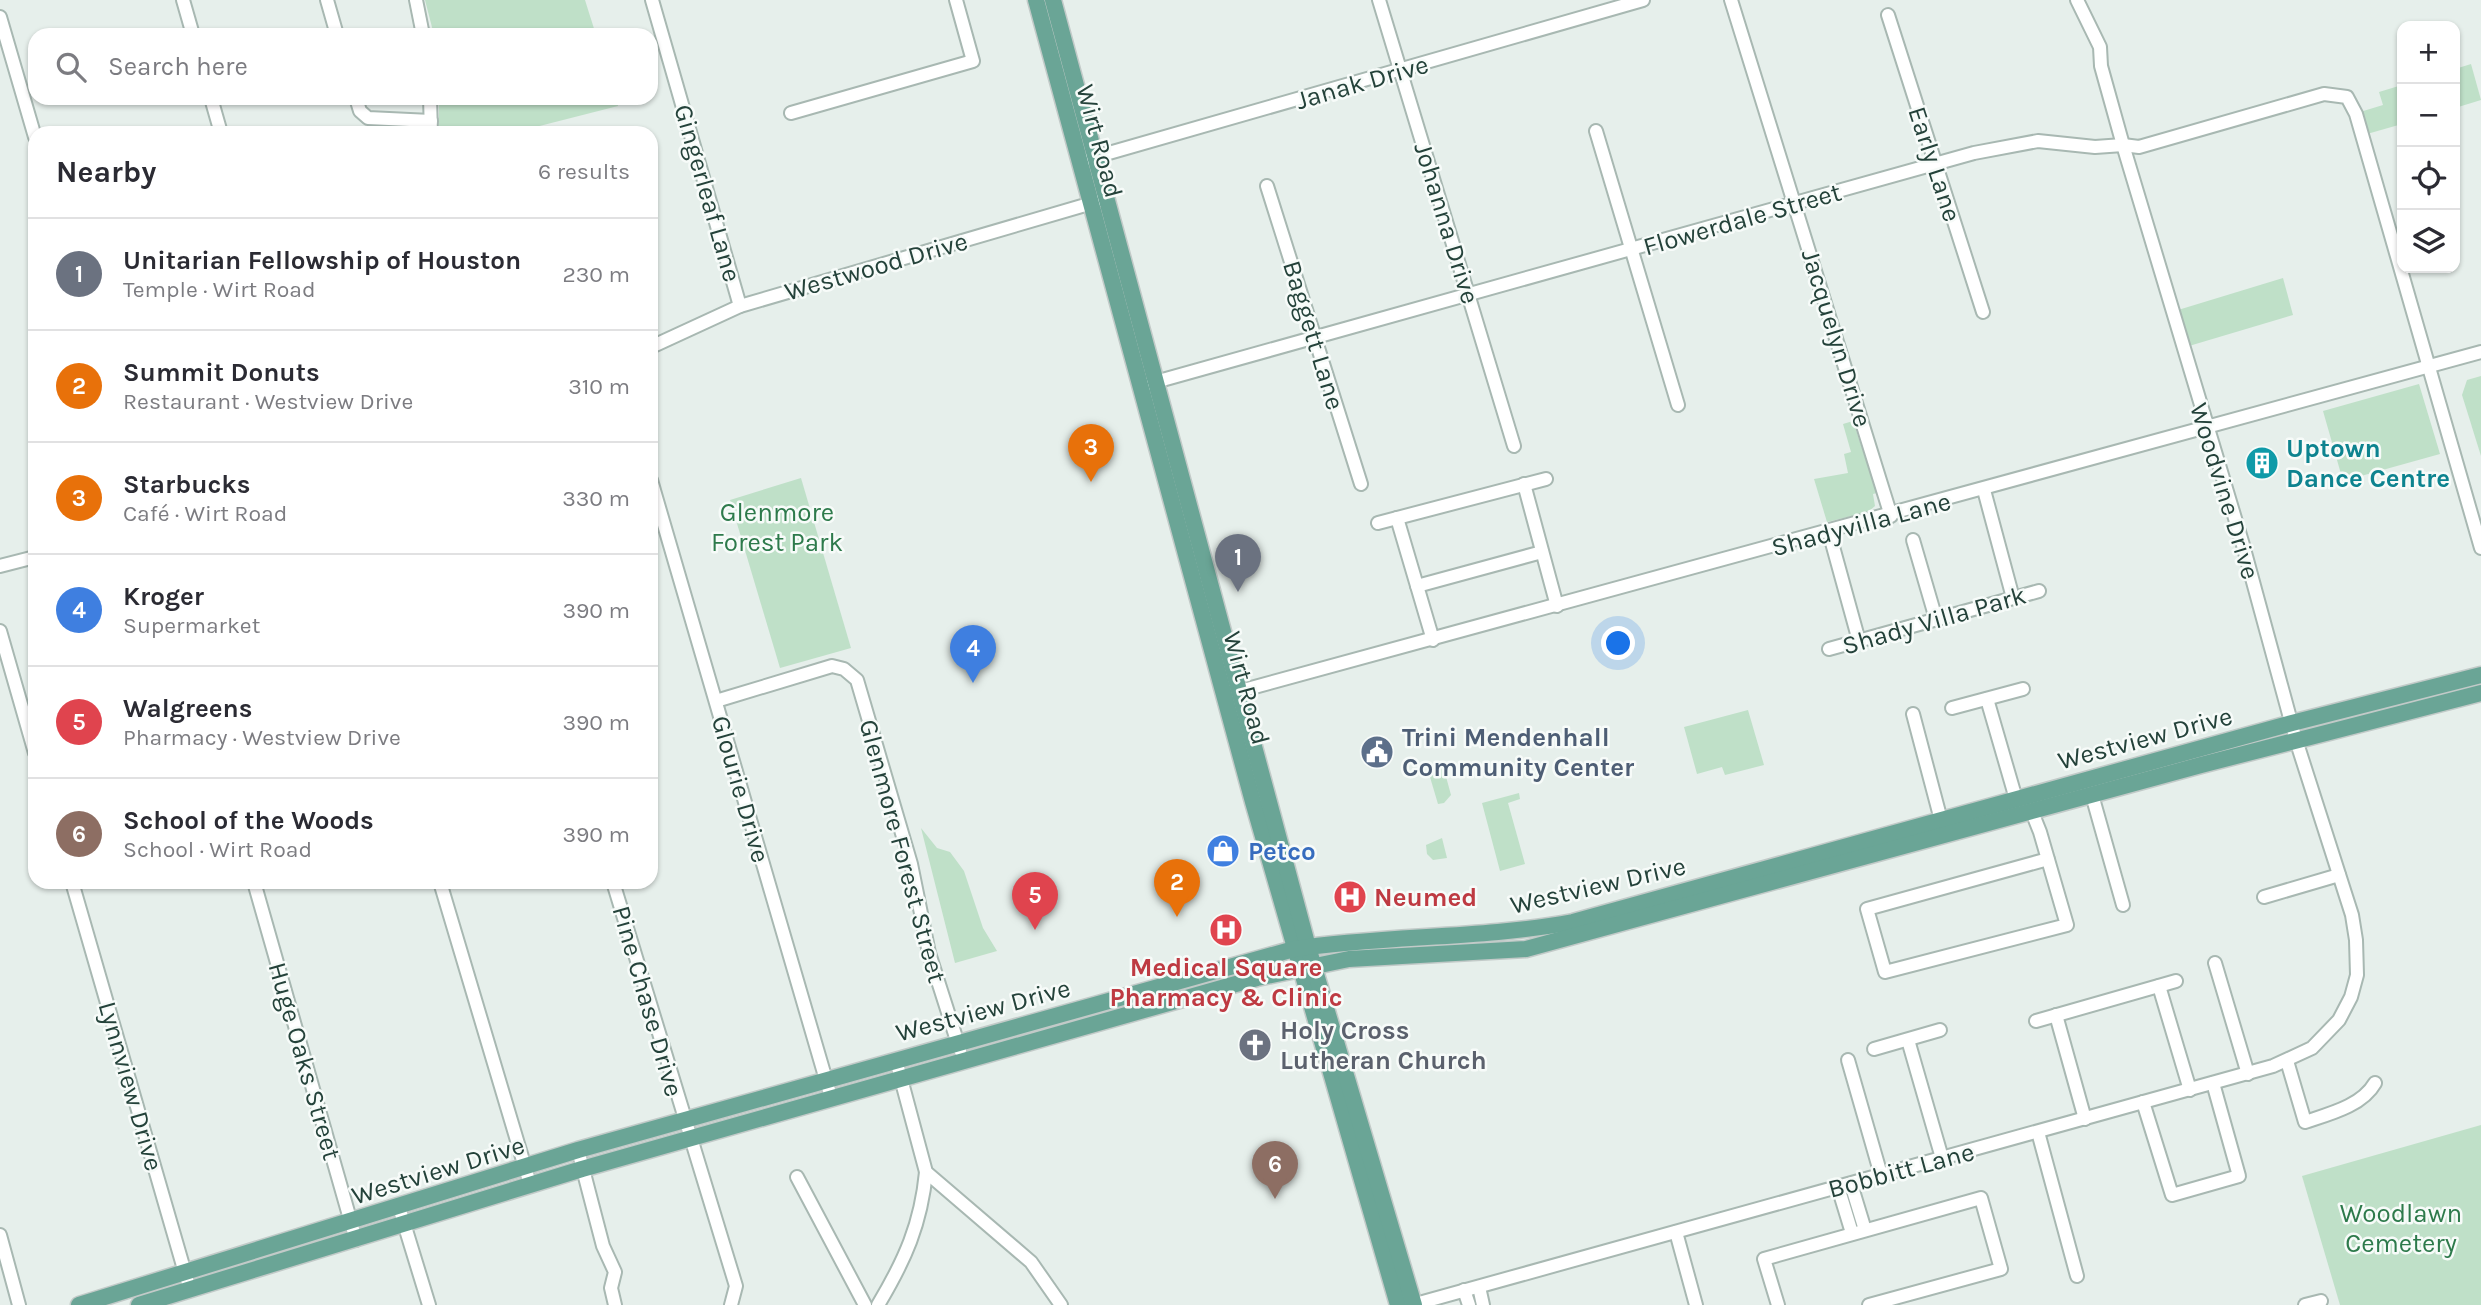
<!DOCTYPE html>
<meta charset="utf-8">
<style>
body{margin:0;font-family:Karla,sans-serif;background:#f2f2f3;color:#2b2b33}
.controls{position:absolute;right:21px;top:21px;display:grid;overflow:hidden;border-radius:14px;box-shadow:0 2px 5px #0004}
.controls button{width:63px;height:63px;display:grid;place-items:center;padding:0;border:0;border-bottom:2px solid #e1e1e2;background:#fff;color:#2b2b33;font:35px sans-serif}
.you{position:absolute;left:1619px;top:644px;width:24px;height:24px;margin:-18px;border:5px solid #fff;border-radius:50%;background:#1a73e8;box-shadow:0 0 0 10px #1a73e833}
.badge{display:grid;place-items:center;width:46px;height:46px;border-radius:50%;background:#db2777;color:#fff;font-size:23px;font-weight:700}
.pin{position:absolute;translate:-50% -58px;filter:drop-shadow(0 2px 4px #0008)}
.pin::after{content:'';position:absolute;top:37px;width:24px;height:21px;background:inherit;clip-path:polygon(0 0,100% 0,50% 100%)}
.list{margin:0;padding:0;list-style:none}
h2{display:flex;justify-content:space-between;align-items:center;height:91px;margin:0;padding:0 28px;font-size:30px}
h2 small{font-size:23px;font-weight:400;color:#7c7c81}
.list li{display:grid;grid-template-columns:46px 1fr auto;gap:21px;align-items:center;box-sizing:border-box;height:112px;padding:0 28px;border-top:2px solid #e1e1e2}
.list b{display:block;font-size:26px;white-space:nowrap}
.list p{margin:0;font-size:23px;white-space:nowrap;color:#7c7c81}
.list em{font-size:23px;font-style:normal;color:#7c7c81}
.icon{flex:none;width:38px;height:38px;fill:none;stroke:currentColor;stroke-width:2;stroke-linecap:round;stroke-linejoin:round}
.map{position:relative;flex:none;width:2481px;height:1305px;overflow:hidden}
.search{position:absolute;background:#fff;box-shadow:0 2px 5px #0004;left:28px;top:28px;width:630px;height:77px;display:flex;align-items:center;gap:18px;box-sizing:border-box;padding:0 24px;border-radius:21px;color:#7c7c81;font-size:26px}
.panel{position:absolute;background:#fff;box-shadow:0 2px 5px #0004;left:28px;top:126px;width:630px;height:763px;border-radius:21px}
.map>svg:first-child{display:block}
.green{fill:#bfe0c8}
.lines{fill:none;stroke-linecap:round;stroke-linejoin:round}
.minor-casing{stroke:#a8b8b2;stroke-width:16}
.major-casing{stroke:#c2cac8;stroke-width:19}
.minor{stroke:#fff;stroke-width:12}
.major{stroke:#6aa596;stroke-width:16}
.labels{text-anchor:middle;stroke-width:5;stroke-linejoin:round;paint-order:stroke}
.street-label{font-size:26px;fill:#24423a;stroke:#f7fbf9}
.culture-label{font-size:26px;font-weight:bold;fill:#0d838f;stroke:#f7fbf9;text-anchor:start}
.park-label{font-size:26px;fill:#2d7a4b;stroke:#f7fbf9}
.service-label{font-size:26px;font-weight:bold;fill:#4e5e75;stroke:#f7fbf9;text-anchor:start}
.shop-label{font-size:26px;font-weight:bold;fill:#366cbe;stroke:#f7fbf9;text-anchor:start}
.health-label{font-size:26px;font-weight:bold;fill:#be3a42;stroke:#f7fbf9;text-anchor:start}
.worship-label{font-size:26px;font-weight:bold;fill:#5b616d;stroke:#f7fbf9;text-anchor:start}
</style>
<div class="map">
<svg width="2481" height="1305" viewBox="0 0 2481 1305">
<rect width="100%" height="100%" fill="#e6efeb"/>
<g class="green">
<polygon points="425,0 585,0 596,35 434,35"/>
<polygon points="2471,64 2481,100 2455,108 2455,69"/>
<polygon points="2402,85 2402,124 2367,134 2360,112 2383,105 2379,92"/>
<polygon points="439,98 616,98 618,106 512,133 439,133"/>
<polygon points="2283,278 2293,315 2189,346 2178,310"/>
<polygon points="2481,376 2481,456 2462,395 2467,380"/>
<polygon points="2419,384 2440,454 2343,481 2323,411"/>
<polygon points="1853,421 1877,493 1873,494 1875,506 1868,512 1827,522 1814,479 1848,473 1844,454 1851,452 1843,424"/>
<polygon points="801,478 851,648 780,668 730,500"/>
<polygon points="1748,710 1764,765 1725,775 1722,767 1697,774 1684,727"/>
<polygon points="1442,762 1451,795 1444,803 1438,804 1427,767"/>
<polygon points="1519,793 1520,799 1508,803 1525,864 1500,871 1482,803"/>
<polygon points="921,828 937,848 950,852 964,871 983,928 997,951 955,963"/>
<polygon points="1442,838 1447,858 1433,860 1427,854 1426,845"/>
<polygon points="2481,1125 2481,1305 2340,1305 2302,1176"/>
</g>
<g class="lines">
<defs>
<g id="minor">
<polyline points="183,0 193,35"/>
<polyline points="327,0 337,35"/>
<polyline points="416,0 423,35"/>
<polyline points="652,0 740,306"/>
<polyline points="1379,0 1514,446"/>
<polyline points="1731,0 1891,516"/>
<polyline points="1888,15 1983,312"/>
<polyline points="0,17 35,137"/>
<polyline points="211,98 221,133"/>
<polyline points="356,98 360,111 368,118 431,121"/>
<polyline points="430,98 431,133"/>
<polyline points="791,113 973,61 956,0"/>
<polyline points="1596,131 1678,405"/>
<polyline points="1081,161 1643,0"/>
<polyline points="1267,186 1361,484"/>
<polyline points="651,347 740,306 1099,201"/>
<polyline points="1148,384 1974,153 2038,141 2095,147 2123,145 2139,147 2324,94 2347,97 2356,114 2481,548"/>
<polyline points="651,480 831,1097"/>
<polyline points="1524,484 1557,606"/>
<polyline points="1984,490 2013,598"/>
<polyline points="1397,518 1433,640"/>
<polyline points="1378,523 1546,479"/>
<polyline points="1829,532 1859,641"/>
<polyline points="1913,540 1936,619"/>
<polyline points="0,566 35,557"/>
<polyline points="1417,586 1542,552"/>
<polyline points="0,631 35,753"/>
<polyline points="1829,649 2039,591"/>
<polyline points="1240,691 2481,352"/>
<polyline points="1987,699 2016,799"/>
<polyline points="716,701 832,666 844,669 857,680 911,864 929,953 960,1050"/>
<polyline points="1952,708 2023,689"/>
<polyline points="1913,714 1941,820"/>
<polyline points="2092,795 2123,905"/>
<polyline points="2032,812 2040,832 2067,925 1885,972 1867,909 2048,859"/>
<polyline points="72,882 190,1290"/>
<polyline points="254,882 356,1240"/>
<polyline points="440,882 530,1184"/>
<polyline points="613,882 736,1286 731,1305"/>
<polyline points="2264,897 2339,875"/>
<polyline points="2215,963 2248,1074"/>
<polyline points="2159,986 2190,1090"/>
<polyline points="2056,1015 2085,1119"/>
<polyline points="2036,1021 2176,981"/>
<polyline points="1908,1040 1942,1158"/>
<polyline points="1874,1049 1940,1030"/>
<polyline points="896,1060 926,1172 1031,1262 1061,1305"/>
<polyline points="1848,1060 1881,1175"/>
<path d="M2287,1061L2305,1122C2329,1114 2362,1106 2375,1083"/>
<polyline points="2143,1102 2172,1195 2239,1176 2213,1083"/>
<polyline points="2038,1132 2077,1276"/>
<polyline points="578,1150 603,1246 615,1272 611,1288 615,1305"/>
<polyline points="797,1177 865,1305"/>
<polyline points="1851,1184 1865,1230"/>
<polyline points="1838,1187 1852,1233"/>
<polyline points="399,1207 429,1305"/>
<polyline points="1676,1232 1696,1305"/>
<polyline points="0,1235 19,1305"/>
<polyline points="1479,1287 1483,1305"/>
<polyline points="1464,1290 1469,1305"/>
<path d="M878,1305C905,1260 921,1224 926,1172"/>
<polyline points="1412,1305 2273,1066 2312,1048 2339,1020 2351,997 2357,975 2356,940 2352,915 2296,740 2243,545 2123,145 2101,66 2100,47 2077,0"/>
<polyline points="1778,1305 1764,1259 1981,1198 2001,1269 1869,1305"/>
<polyline points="2305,1305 2321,1301"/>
</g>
<g id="major">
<polyline points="1036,0 1253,802 1398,1305"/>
<polyline points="1053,0 1308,947 1414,1305"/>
<path d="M79,1305L578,1150L1294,949C1387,935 1480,939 1573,922L2292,723L2481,675"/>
<polyline points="139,1305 582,1169 1257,978 1349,959 1526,949 2201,765 2481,693"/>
</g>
</defs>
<use href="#minor" class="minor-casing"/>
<use href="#major" class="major-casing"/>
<use href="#minor" class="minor"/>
<use href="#major" class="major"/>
</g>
<defs>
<symbol id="building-disc" viewBox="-11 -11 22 22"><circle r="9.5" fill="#0f9aa8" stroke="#f7fbf9"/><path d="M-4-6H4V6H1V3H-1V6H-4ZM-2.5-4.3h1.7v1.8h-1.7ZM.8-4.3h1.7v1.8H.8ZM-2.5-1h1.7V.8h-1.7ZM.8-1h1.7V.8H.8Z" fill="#fff"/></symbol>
<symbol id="civic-disc" viewBox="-11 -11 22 22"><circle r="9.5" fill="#5c6f8a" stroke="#f7fbf9"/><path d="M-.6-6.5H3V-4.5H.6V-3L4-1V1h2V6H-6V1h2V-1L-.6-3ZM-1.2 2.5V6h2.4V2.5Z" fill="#fff"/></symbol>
<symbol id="shop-disc" viewBox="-11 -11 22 22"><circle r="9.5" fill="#3f7fe0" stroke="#f7fbf9"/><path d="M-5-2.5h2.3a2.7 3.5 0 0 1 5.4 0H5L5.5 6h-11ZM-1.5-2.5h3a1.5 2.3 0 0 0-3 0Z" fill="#fff"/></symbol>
<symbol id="hospital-disc" viewBox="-11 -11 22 22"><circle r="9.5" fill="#e0444e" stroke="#f7fbf9"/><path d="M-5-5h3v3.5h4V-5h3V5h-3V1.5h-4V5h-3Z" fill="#fff"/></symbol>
<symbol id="church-disc" viewBox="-11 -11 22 22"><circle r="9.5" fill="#6b7280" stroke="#f7fbf9"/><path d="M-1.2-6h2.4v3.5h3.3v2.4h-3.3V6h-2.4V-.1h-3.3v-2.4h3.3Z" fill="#fff"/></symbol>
</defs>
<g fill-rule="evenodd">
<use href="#building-disc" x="2243" y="444" width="38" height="38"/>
<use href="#civic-disc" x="1358" y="733" width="38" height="38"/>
<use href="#shop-disc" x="1204" y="832" width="38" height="38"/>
<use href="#hospital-disc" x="1331" y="878" width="38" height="38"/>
<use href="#hospital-disc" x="1207" y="911" width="38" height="38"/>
<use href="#church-disc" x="1236" y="1026" width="38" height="38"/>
</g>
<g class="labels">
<g class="street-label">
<text transform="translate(1362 82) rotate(-16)" y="9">Janak Drive</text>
<text transform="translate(1100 141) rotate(75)" y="9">Wirt Road</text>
<text transform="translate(1935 164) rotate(72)" y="9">Early Lane</text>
<text transform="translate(708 193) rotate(74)" y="9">Gingerleaf Lane</text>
<text transform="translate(1742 219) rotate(-16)" y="9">Flowerdale Street</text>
<text transform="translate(1447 223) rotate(73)" y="9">Johanna Drive</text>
<text transform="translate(876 266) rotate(-16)" y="9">Westwood Drive</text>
<text transform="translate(1314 335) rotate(73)" y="9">Baggett Lane</text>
<text transform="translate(1837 338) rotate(73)" y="9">Jacquelyn Drive</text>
<text transform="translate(2225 491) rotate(73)" y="9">Woodvine Drive</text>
<text transform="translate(1861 524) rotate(-15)" y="9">Shadyvilla Lane</text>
<text transform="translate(1934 620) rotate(-16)" y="9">Shady Villa Park</text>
<text transform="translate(1247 688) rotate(75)" y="9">Wirt Road</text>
<text transform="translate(2145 738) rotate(-15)" y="9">Westview Drive</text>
<text transform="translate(741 789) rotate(74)" y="9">Glourie Drive</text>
<text transform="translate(903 851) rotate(75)" y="9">Glenmore Forest Street</text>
<text transform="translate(1598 885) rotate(-13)" y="9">Westview Drive</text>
<text transform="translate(648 1001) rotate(74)" y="9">Pine Chase Drive</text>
<text transform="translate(983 1010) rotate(-15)" y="9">Westview Drive</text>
<text transform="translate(305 1061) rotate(74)" y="9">Huge Oaks Street</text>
<text transform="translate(131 1086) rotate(74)" y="9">Lynnview Drive</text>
<text transform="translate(438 1170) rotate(-17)" y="9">Westview Drive</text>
<text transform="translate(1901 1170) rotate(-15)" y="9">Bobbitt Lane</text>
</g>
<g class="culture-label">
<text x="2286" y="457">Uptown<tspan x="2286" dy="30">Dance Centre</tspan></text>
</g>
<g class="park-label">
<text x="777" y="521">Glenmore<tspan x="777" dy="30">Forest Park</tspan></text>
<text x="2401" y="1222">Woodlawn<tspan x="2401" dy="30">Cemetery</tspan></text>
</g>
<g class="service-label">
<text x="1402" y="746">Trini Mendenhall<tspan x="1402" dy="30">Community Center</tspan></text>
</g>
<g class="shop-label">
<text x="1248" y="860">Petco</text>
</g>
<g class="health-label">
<text x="1374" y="906">Neumed</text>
<text x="1226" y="976" text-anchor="middle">Medical Square<tspan x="1226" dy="30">Pharmacy &amp; Clinic</tspan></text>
</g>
<g class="worship-label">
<text x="1280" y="1039">Holy Cross<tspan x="1280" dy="30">Lutheran Church</tspan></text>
</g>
</g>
</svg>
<div class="controls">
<button>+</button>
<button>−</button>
<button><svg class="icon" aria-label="locate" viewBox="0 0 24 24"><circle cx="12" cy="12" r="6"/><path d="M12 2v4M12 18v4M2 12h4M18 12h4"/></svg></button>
<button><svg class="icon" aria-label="layers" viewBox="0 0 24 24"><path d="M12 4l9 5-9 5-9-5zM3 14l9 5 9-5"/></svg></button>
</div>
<div class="you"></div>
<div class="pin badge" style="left:1238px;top:592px;background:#6b7280">1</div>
<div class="pin badge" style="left:1177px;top:917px;background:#e8710a">2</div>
<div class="pin badge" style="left:1091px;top:482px;background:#e8710a">3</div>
<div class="pin badge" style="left:973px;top:683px;background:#3f7fe0">4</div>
<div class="pin badge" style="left:1035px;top:930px;background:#e0444e">5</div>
<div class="pin badge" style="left:1275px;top:1199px;background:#8d6e63">6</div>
<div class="search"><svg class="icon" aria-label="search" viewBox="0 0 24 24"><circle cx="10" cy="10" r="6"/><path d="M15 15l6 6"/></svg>Search here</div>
<section class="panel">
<h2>Nearby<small>6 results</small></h2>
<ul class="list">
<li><span class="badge" style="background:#6b7280">1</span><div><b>Unitarian Fellowship of Houston</b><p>Temple · Wirt Road</p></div><em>230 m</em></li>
<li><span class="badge" style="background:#e8710a">2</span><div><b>Summit Donuts</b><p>Restaurant · Westview Drive</p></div><em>310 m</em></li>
<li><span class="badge" style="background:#e8710a">3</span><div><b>Starbucks</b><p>Café · Wirt Road</p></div><em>330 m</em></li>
<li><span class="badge" style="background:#3f7fe0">4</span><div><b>Kroger</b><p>Supermarket</p></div><em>390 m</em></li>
<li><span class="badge" style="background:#e0444e">5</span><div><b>Walgreens</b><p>Pharmacy · Westview Drive</p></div><em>390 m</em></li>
<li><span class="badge" style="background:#8d6e63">6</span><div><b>School of the Woods</b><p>School · Wirt Road</p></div><em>390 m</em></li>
</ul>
</section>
</div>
